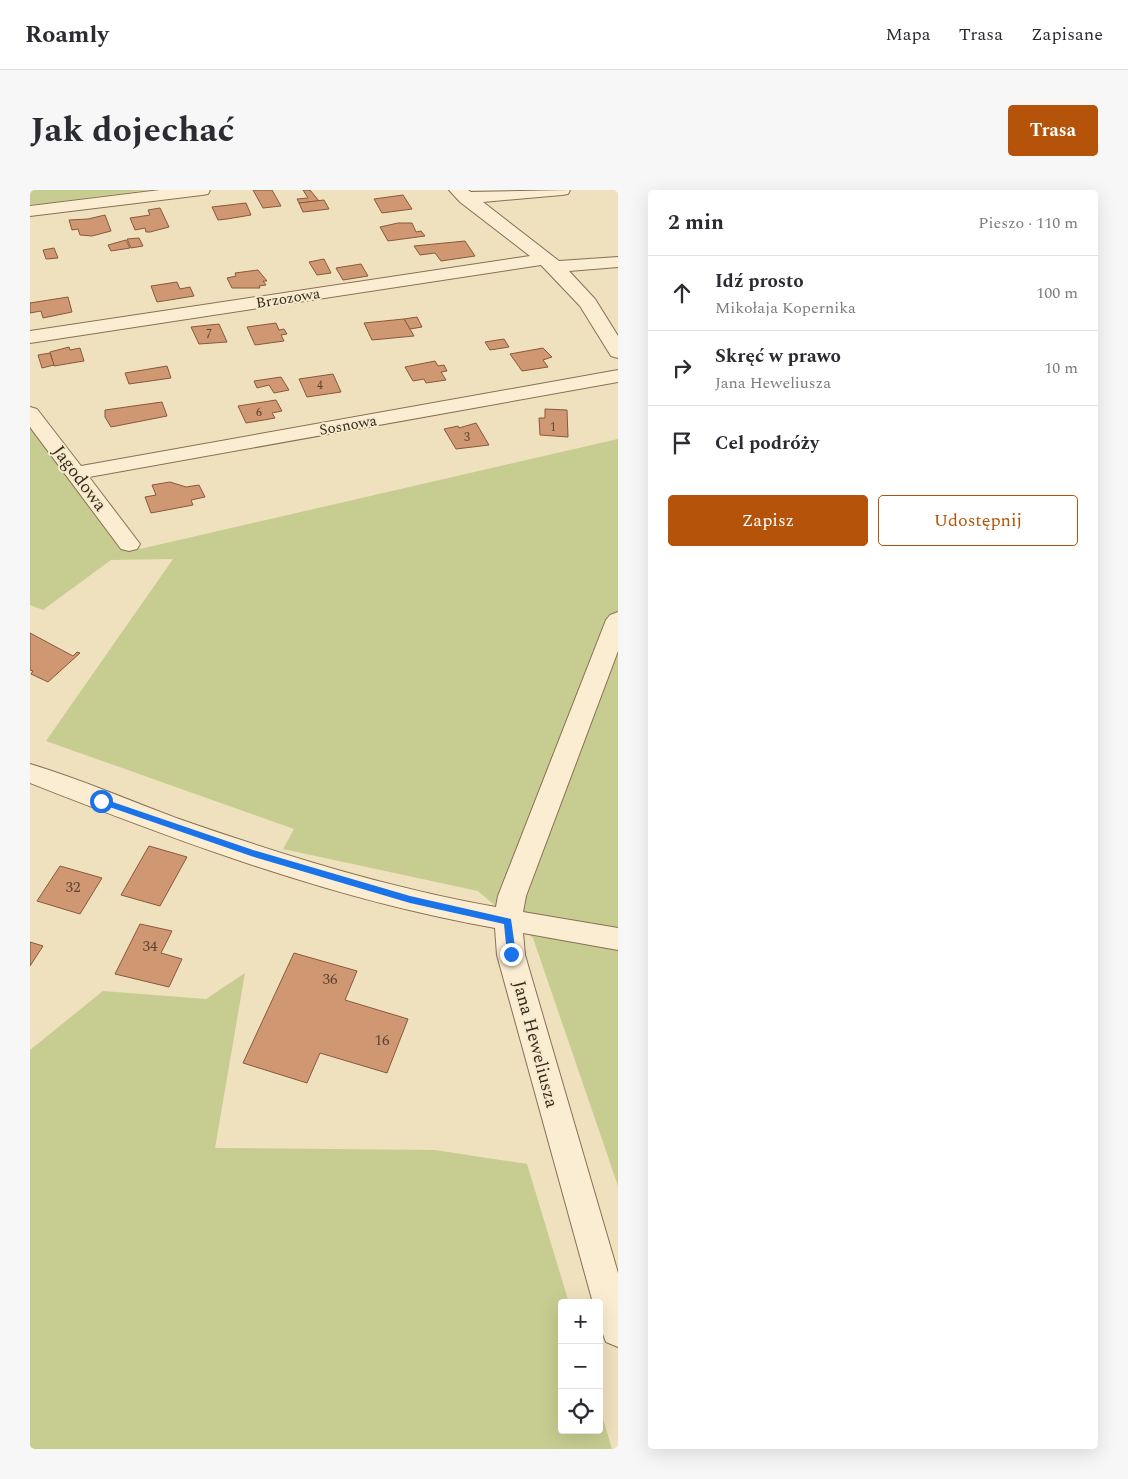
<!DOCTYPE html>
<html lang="pl">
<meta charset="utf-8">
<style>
body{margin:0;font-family:Spectral,serif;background:#f7f7f7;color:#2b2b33}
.controls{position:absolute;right:15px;bottom:15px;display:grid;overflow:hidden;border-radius:5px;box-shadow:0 5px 20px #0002}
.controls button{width:45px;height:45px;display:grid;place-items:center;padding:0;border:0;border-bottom:1px solid #e1e1e2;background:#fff;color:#2b2b33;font:25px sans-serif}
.stop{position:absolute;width:15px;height:15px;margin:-11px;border:4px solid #1a73e8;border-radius:50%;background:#fff}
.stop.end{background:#1a73e8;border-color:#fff;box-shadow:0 1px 5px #0008}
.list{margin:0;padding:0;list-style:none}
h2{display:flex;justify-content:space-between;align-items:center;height:65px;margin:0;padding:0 20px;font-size:21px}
h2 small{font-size:16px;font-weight:400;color:#7c7c81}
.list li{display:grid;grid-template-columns:32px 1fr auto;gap:15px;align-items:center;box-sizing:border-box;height:75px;padding:0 20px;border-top:1px solid #e1e1e2}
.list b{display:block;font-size:19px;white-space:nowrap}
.list p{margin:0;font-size:16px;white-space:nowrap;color:#7c7c81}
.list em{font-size:16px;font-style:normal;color:#7c7c81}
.actions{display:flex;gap:10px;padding:15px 20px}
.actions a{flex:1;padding:11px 0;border:1px solid #b45309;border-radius:5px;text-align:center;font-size:18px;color:#b45309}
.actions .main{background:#b45309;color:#fff}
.icon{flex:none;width:28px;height:28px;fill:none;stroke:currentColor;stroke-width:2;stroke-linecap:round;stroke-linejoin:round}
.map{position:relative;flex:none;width:588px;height:1259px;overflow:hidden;border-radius:5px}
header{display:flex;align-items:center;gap:30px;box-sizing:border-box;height:70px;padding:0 25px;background:#fff;border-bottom:1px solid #e1e1e2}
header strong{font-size:24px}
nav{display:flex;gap:28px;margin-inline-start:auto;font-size:18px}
.intro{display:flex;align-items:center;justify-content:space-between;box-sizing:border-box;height:120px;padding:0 30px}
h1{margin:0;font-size:35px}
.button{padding:12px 22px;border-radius:5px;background:#b45309;color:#fff;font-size:18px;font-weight:700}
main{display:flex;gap:30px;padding:0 30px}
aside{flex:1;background:#fff;border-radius:5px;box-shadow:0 5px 20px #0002}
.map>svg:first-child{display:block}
.green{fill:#c7cd91}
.building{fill:#cf9872;stroke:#88593b}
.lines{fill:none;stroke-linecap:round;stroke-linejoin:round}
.street-casing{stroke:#887056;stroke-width:2}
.street{fill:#faedd1;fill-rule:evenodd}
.route{fill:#1a73e8}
.labels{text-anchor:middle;stroke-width:4;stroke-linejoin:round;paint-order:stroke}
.far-number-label{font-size:12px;fill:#5c4431}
.far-street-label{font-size:15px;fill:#36281b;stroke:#f6eacd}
.number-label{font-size:15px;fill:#5c4431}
.street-label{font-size:18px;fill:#36281b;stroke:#f6eacd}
</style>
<header>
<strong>Roamly</strong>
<nav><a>Mapa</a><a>Trasa</a><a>Zapisane</a></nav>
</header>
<div class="intro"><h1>Jak dojechać</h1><a class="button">Trasa</a></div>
<main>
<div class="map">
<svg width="588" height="1259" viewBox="0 0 588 1259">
<rect width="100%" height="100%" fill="#efe0be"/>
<g class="green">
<polygon points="0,0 119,0 0,15"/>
<polygon points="0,237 110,359 588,249 588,996 503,748 448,701 253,659 264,639 16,551 143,369 81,370 13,420 0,415"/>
<polygon points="215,783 185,958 405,960 497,974 539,1113 532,1113 532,1240 569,1240 569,1215 582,1259 0,1259 0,860 73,801 176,809"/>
</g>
<g class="building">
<polygon points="223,0 242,0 251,16 233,18"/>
<polygon points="273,0 280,0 289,11 269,13 267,9 278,8"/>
<polygon points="373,5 382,19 352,23 344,9"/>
<polygon points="294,10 299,19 273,22 269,13"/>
<polygon points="216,13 221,25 197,29 188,30 182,17"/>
<polygon points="130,18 139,37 120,42 116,42 115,38 105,40 100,28 120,25 118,20"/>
<polygon points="75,25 81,41 62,46 50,45 48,39 42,40 39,30 58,29"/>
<polygon points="368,33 382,33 386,42 391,41 395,46 358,51 350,37"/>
<polygon points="109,48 113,56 101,58 97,49"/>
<polygon points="96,50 100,58 81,61 78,55"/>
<polygon points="435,51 445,66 411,71 405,63 390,65 384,56"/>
<polygon points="24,58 28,68 16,69 13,60"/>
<polygon points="294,69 301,83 287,85 279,72"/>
<polygon points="331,74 338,86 313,90 306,78"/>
<polygon points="228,80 237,91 233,91 236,95 229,96 230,98 202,98 197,88 206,86 205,83"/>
<polygon points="147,92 150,99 160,97 164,106 127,112 121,96"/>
<polygon points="38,107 42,122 13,128 11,121 0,123 0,113"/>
<polygon points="387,127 392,137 380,139 374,129"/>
<polygon points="374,129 384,146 342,150 334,133"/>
<polygon points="246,133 249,140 254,139 257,144 251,145 254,151 225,155 217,137"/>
<polygon points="189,134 197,152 169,154 161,137"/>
<polygon points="474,149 479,157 460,160 455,152"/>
<polygon points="39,157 40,160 50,158 54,171 24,176 20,162"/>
<polygon points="513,158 522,167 513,170 518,177 492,181 480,164"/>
<polygon points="20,163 24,175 12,178 8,165"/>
<polygon points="405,171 408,176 414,175 417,181 411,182 416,190 396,193 394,189 383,191 375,177"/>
<polygon points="137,176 141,188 99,194 95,183"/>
<polygon points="303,184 311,202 277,207 269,189"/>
<polygon points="251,187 259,200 244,203 239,195 227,198 224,191"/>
<polygon points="246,210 252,221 242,223 245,228 234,230 216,233 208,216"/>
<polygon points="132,212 137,226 81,237 75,227 75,220"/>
<polygon points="515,219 537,220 538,247 510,245 509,228 515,228"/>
<polygon points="446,233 459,255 426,259 414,239 428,236 429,238"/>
<polygon points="140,292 156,297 169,295 175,307 161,310 163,315 121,323 115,307 126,305 122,295"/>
<polygon points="0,443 43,466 47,462 50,463 18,492 1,484 3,481 0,480"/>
<polygon points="119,656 157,667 130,716 91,705"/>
<polygon points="30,676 72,688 50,724 7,711"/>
<polygon points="110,734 142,741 131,763 152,769 139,797 85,784"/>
<polygon points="0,752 13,756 0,776"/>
<polygon points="264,763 327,781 315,810 378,829 357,883 290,863 277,893 213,873"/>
</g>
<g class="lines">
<defs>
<g id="street">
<polygon points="130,0 180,0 178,4 172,5 0,26 0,16"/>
<polygon points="419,0 438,0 441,2 540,0 538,4 532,5 453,12 529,71 588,67 588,77 539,81 565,109 588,146 588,168 581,166 550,116 511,75 0,153 0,141 500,66 430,12"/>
<polygon points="588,180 588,192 59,287 110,354 107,359 99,361 91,359 0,237 0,217 7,219 51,276"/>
<path d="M588,422V461L496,706L493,722L588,738V760L493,743L495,765L588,1083V1157L576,1152L569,1134V1113H563L467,765L465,738C305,710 150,652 0,593V574C51,589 100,611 149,629C253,665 358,698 466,717L468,706L576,430L580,425Z"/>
</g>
</defs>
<use href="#street" class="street-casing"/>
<use href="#street" class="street"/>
</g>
<polygon class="route" points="71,608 223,660 380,706 481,729 486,764 481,768 477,764 474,734 380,713 221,666 68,613 67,611"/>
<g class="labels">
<g class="far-number-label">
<text x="179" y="148">7</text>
<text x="290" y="199">4</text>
<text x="229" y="226">6</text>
<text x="523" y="241">1</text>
<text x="437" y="251">3</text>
</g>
<g class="far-street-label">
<text transform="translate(258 108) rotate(-9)" y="5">Brzozowa</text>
<text transform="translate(318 235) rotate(-10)" y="5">Sosnowa</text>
</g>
<g class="number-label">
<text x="43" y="702">32</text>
<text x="120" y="761">34</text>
<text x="300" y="794">36</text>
<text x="352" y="855">16</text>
</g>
<g class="street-label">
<text transform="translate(50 288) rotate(53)" y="6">Jagodowa</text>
<text transform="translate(506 854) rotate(75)" y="6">Jana Heweliusza</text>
</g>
</g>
</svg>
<div class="controls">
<button>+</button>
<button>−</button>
<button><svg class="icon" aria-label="locate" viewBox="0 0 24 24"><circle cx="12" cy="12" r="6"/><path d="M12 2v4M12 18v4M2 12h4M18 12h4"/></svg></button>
</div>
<div class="stop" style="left:71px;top:611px"></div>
<div class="stop end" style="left:481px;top:764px"></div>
</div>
<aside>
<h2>2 min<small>Pieszo · 110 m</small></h2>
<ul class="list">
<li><svg class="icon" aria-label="ahead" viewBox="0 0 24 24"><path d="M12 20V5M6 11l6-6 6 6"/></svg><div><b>Idź prosto</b><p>Mikołaja Kopernika</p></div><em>100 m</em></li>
<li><svg class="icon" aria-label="right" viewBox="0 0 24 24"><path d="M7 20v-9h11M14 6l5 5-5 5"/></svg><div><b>Skręć w prawo</b><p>Jana Heweliusza</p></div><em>10 m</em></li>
<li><svg class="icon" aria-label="arrive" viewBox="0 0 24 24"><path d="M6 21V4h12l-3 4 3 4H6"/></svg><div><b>Cel podróży</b></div></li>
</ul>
<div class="actions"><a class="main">Zapisz</a><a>Udostępnij</a></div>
</aside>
</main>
